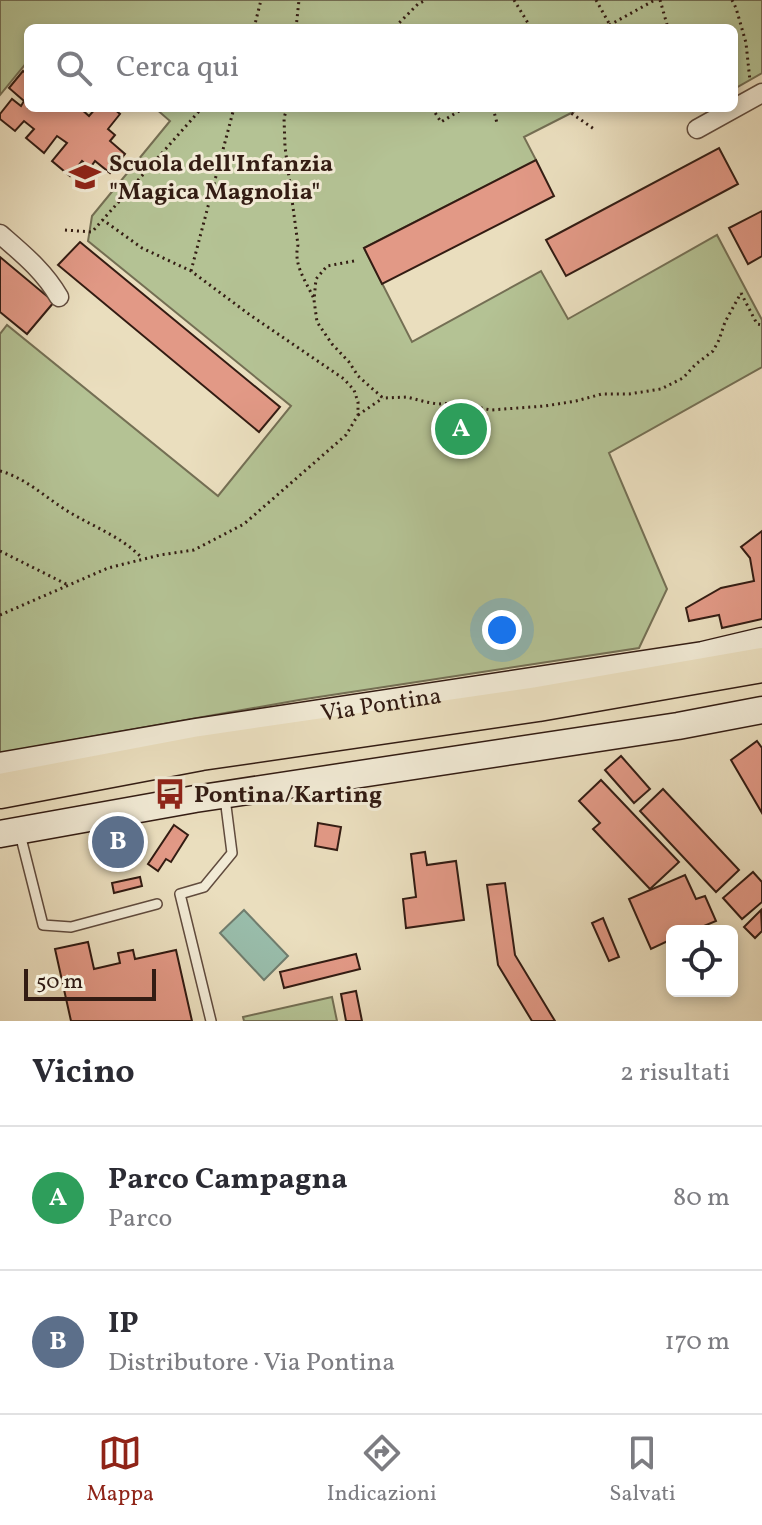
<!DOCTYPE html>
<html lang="it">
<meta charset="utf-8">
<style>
body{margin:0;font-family:Vollkorn,serif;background:#f2f2f3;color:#2b2b33}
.controls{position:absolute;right:24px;bottom:24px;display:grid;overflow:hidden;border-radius:12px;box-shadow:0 4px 12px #0003}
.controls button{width:72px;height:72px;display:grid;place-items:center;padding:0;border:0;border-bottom:2px solid #e1e1e2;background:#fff;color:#2b2b33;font:40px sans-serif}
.scale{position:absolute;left:24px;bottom:20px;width:132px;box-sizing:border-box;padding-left:8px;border:4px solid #331c13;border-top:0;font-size:22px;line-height:28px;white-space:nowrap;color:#331c13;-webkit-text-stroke:6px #f1ead5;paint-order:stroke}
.you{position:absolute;left:502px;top:630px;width:28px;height:28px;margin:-20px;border:6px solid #fff;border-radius:50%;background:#1a73e8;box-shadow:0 0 0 12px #1a73e833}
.badge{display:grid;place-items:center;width:52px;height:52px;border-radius:50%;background:#8f2418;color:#fff;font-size:26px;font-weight:700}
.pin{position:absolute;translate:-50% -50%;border:4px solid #fff;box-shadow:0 2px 8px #0006}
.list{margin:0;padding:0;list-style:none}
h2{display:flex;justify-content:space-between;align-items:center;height:104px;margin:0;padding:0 32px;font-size:34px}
h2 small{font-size:26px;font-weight:400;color:#7c7c81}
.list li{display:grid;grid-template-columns:52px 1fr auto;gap:24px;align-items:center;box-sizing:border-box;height:144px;padding:0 32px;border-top:2px solid #e1e1e2}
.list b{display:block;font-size:30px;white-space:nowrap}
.list p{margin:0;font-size:26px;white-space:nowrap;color:#7c7c81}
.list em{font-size:26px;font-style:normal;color:#7c7c81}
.icon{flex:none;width:44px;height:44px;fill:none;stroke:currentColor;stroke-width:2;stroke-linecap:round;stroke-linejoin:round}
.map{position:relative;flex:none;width:762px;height:1021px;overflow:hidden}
.search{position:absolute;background:#fff;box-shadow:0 4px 12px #0003;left:24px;right:24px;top:24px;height:88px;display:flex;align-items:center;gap:20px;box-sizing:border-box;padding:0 28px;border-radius:12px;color:#7c7c81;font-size:30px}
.sheet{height:392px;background:#fff}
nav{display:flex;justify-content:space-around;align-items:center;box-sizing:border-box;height:112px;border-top:2px solid #e1e1e2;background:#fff;font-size:22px;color:#7c7c81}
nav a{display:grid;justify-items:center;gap:4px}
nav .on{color:#8f2418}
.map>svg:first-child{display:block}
.green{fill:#b4c294;stroke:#746f54;stroke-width:2}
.water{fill:#99bdab;stroke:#707d6e;stroke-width:2}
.building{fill:#e29986;stroke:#331c13;stroke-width:2}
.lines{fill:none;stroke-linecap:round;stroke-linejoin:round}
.lane-casing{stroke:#614c3e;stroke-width:12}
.street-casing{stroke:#614c3e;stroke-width:21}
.secondary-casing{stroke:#331c13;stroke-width:29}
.highway-casing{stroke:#331c13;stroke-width:37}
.path{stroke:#331c13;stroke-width:3;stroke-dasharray:2 4;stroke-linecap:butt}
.lane{stroke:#f1ead5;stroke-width:9}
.street{stroke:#f1ead5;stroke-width:18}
.secondary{stroke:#f1ead5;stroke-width:26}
.highway{stroke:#eadebe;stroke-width:34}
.labels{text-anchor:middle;stroke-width:6;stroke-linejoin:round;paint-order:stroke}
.poi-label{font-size:24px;font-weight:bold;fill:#331c13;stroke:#f1ead5;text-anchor:start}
.street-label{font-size:24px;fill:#331c13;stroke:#f1ead5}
</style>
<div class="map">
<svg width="762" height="1021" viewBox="0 0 762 1021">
<rect width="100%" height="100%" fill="#eadebe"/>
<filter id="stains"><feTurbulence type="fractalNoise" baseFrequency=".0025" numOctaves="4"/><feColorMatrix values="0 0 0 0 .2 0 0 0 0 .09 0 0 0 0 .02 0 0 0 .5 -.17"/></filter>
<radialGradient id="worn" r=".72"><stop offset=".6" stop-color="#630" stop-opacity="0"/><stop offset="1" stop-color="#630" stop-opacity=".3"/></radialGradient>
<g class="green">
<polygon points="0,0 762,0 762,73 734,89 734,28 28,28 28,61 0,95"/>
<polygon points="155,108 581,108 524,137 536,160 364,248 412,342 541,271 568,319 717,235 762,320 762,367 609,453 667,589 639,648 299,700 0,753 0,334 7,325 218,496 291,406 88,241 92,216 170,121"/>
<polygon points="332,997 337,1021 244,1021 243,1017"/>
</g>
<polygon class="water" points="244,910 288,956 264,980 220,933"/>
<g class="building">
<polygon points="23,71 28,75 28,108 80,108 89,116 96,108 113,108 120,114 108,129 115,135 110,141 125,154 110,173 95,161 90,168 82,161 70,176 52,161 67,143 57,136 44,153 26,138 34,129 24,121 15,131 0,119 0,114 12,99 21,106 24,101 9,88"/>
<polygon points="719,148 738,184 566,276 546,240"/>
<polygon points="536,160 554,196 382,284 364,248"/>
<polygon points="762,211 762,256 748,264 729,228"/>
<polygon points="80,242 280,407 259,432 58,265"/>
<polygon points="0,257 54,302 27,334 0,312"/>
<polygon points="762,531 762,619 722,628 719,615 689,621 686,608 721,588 754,581 750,558 741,547"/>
<polygon points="757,741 762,748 762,813 731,760"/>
<polygon points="621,756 650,789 634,803 605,770"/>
<polygon points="601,780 679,862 650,889 593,829 600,823 579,801"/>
<polygon points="663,789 739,870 716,892 640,811"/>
<polygon points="318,823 341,827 337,850 315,846"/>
<polygon points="174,825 188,835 171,862 166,859 158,871 148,864"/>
<polygon points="128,830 131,850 108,854 104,834"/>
<polygon points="425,852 427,865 456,861 464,920 406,928 403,899 416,897 411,854"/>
<polygon points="753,872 762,882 762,902 742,919 723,898"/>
<polygon points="685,875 696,899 705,896 716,921 692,931 672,931 672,939 651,949 629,899"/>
<polygon points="140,877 142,886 114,893 112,883"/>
<polygon points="505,883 515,955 555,1021 532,1021 498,965 487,885"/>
<polygon points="761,910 762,931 755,938 744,927"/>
<polygon points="603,918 619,957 609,961 592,923"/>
<polygon points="88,942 94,969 120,963 118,953 133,950 135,959 176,950 192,1021 71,1021 55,949"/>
<polygon points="356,954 360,969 284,988 280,972"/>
<polygon points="356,991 362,1021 346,1021 341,994"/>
</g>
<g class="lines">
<defs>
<g id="lane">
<polyline points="20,834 43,925 71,927 157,904"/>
<polyline points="211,1021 180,894 204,887 232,853 225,798"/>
</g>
<g id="street">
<polyline points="697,129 762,93"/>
<path d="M0,234C23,254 44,271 59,297"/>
</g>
<g id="secondary">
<path id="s1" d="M0,766L196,732L703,655L762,641"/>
<polyline points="0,834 195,799 678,726 762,710"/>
</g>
<polyline id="highway" points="0,791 201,753 538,704 762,665"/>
</defs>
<use href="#lane" class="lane-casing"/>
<use href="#street" class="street-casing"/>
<use href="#secondary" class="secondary-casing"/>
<use href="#highway" class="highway-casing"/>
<g class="path">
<polyline points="514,0 531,28"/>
<polyline points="596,0 610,25"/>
<polyline points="660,0 668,28"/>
<polyline points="732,0 736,8 746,43 750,81"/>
<polyline points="254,28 261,0"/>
<polyline points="296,28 299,0"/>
<polyline points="399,28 398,24 418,4 426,0"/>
<polyline points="604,28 655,0"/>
<path d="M287,108L284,118L285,147L298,245C293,265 306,281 314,299"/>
<polyline points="432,108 441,122 464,108"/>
<polyline points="493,108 497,123"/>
<polyline points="569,108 571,113 594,129"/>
<polyline points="65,230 92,232 202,108"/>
<polyline points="354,261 327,266 316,279 314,300 317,322 332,344 349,362 358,376 383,398 407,397 426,402 437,404 455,403 491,410 545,406 576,401 602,394 629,394 661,389 683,378 696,364 713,351 719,340 725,322 741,293"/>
<polyline points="191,271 234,108"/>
<polyline points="741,293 757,324 762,325"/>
<polyline points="358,415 383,398"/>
<path d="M0,471C26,478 46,498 69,512C94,527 122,537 142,558"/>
<polyline points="0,551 68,585"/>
<polyline points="0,615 108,568 160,555 194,550 244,524 346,435 358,415 358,402 354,390 344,379 250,315 191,271 142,248 103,220"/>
</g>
<use href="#lane" class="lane"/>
<use href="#street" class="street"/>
<use href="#secondary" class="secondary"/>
<use href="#highway" class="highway"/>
</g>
<defs>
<symbol id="school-bare" viewBox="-9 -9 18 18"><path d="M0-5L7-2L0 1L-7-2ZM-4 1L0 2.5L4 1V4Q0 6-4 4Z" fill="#8f2418" stroke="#f1ead5" stroke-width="2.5" paint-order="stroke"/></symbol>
<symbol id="bus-bare" viewBox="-9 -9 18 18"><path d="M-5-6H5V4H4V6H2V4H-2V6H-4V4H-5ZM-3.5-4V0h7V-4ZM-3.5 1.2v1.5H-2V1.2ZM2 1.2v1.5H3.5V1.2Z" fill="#8f2418" stroke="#f1ead5" stroke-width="2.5" paint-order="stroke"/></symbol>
</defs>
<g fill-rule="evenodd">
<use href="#school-bare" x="63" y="155" width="44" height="44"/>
<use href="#bus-bare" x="148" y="772" width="44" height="44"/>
</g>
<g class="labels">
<g class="poi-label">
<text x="109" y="171">Scuola dell'Infanzia<tspan x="109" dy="28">"Magica Magnolia"</tspan></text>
<text x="194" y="802">Pontina/Karting</text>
</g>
<g class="street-label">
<text dy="8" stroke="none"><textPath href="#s1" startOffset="386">Via Pontina</textPath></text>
</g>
</g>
<rect width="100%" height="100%" filter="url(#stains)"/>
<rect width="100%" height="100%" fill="url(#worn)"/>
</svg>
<div class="controls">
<button><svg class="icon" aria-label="locate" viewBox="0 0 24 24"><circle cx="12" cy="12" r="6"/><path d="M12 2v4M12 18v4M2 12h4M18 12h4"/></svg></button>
</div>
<div class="scale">50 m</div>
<div class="you"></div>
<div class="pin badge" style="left:461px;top:429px;background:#2e9e5b">A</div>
<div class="pin badge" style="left:118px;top:842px;background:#5c6f8a">B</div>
<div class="search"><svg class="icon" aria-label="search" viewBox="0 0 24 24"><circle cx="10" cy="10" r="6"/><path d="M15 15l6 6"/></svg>Cerca qui</div>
</div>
<section class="sheet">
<h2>Vicino<small>2 risultati</small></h2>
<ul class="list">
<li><span class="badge" style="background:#2e9e5b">A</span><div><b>Parco Campagna</b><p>Parco</p></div><em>80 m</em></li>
<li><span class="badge" style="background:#5c6f8a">B</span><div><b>IP</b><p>Distributore · Via Pontina</p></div><em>170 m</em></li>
</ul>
</section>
<nav>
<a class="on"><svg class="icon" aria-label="map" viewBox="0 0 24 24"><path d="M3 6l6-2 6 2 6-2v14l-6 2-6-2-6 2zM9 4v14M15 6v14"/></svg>Mappa</a>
<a><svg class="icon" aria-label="directions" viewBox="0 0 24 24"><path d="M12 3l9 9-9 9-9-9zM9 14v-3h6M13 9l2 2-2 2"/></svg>Indicazioni</a>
<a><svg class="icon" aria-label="saved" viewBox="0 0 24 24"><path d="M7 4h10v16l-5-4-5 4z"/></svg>Salvati</a>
</nav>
